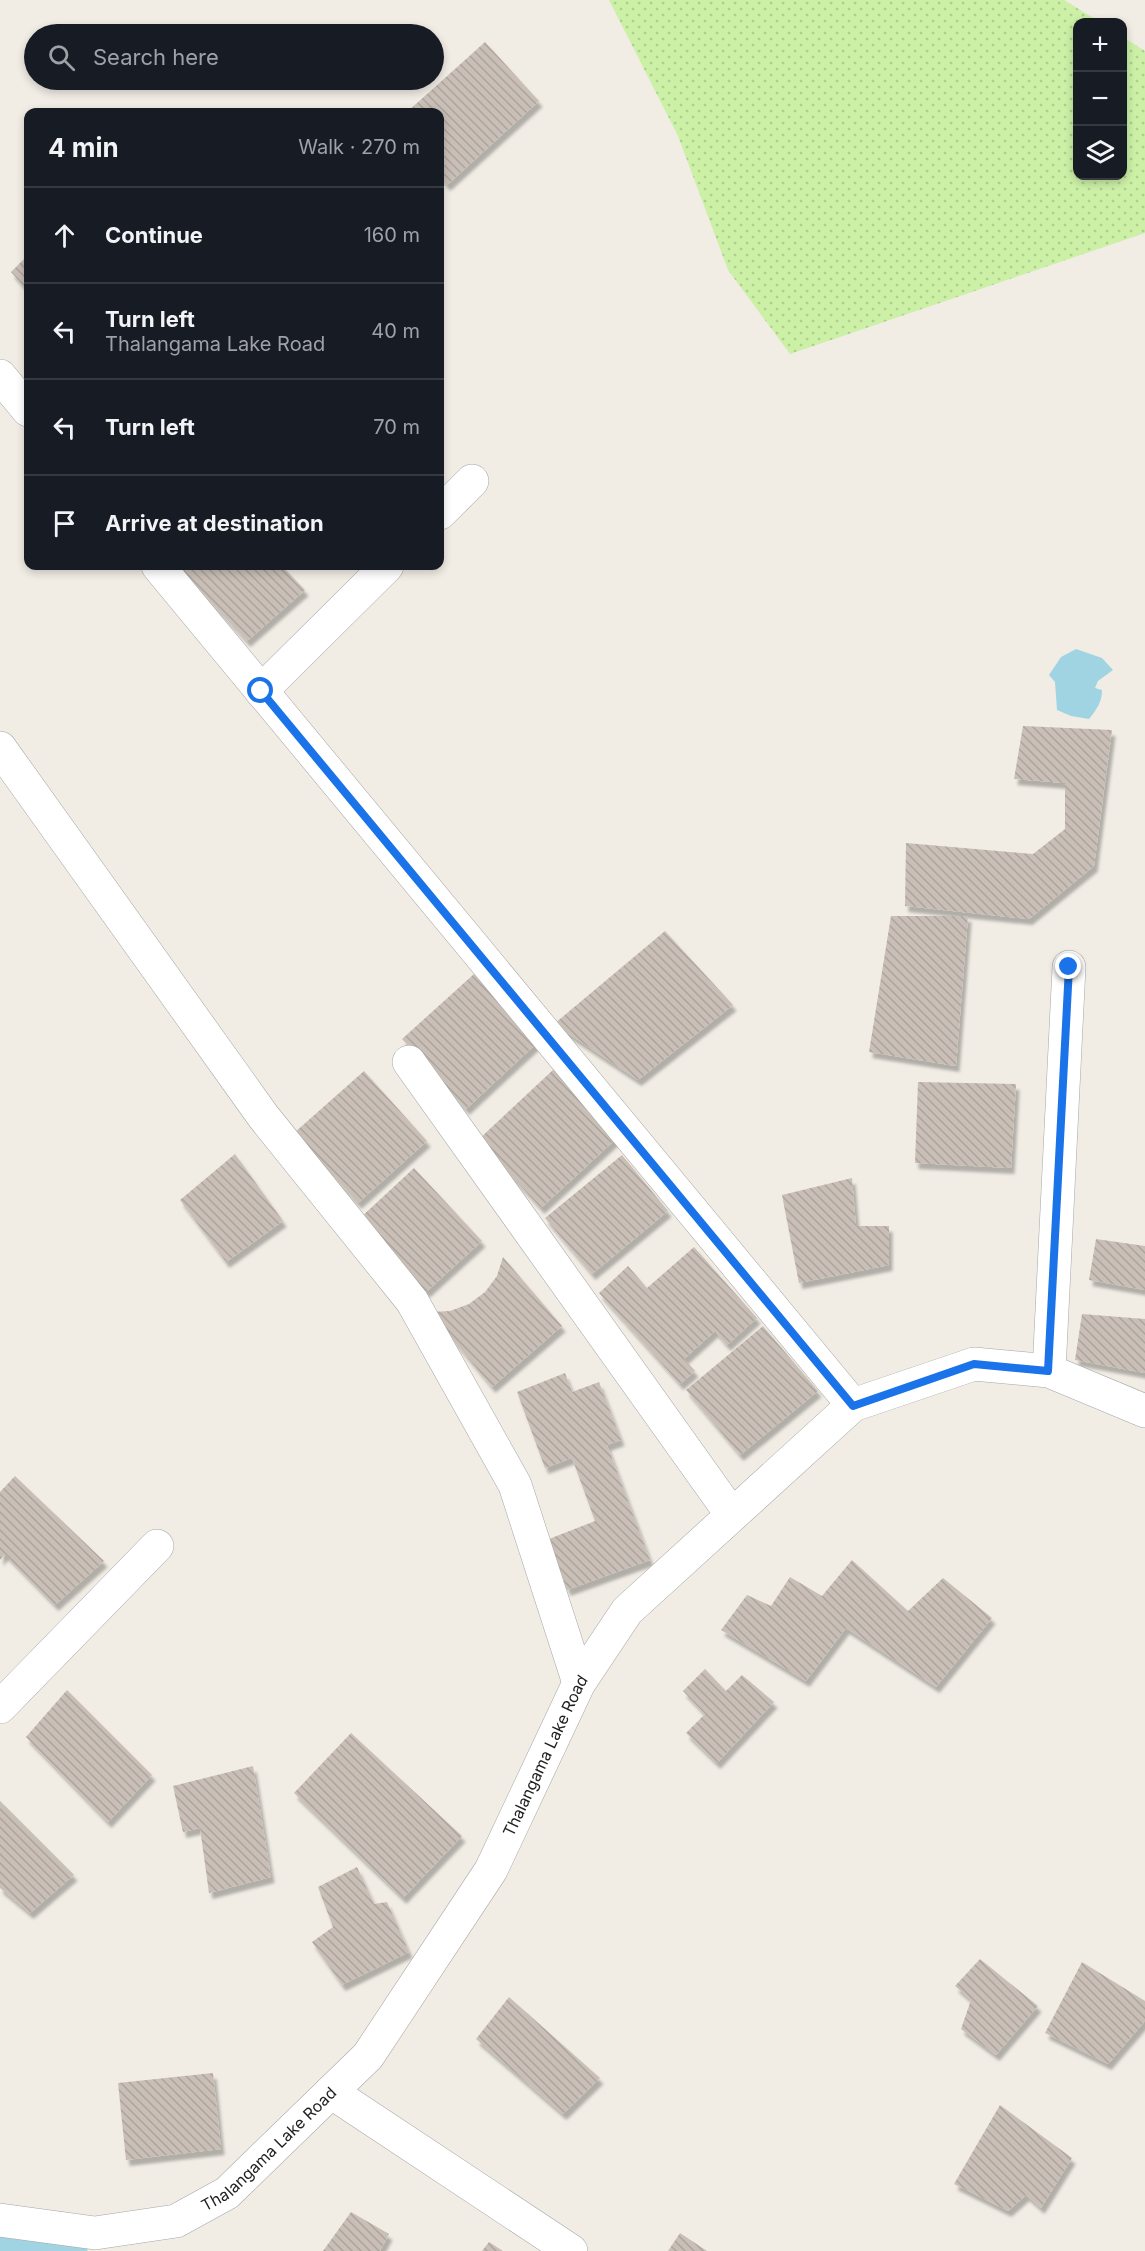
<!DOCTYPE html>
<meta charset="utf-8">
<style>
body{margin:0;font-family:Inter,sans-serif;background:#242831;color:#f1f3f6}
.controls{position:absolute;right:18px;top:18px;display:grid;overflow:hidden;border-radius:12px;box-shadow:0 3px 9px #0003}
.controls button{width:54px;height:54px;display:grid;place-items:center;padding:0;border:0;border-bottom:2px solid #363941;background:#171b24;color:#f1f3f6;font:30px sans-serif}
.stop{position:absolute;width:18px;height:18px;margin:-14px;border:4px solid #1a73e8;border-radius:50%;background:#fff}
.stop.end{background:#1a73e8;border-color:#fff;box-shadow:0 2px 6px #0008}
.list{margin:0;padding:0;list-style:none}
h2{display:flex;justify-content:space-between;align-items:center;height:78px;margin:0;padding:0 24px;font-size:26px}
h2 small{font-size:20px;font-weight:400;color:#9ea1a6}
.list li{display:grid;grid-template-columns:39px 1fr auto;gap:18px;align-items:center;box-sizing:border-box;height:96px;padding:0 24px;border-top:2px solid #363941}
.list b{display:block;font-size:22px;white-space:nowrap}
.list p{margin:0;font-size:20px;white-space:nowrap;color:#9ea1a6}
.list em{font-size:20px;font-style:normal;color:#9ea1a6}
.icon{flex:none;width:33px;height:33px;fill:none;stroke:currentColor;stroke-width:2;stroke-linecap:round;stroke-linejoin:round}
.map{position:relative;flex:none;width:1145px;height:2251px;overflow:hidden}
.search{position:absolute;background:#171b24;box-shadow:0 3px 9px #0003;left:24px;top:24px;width:420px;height:66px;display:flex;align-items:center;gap:15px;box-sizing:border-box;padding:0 21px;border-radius:33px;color:#9ea1a6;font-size:22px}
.panel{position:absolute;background:#171b24;box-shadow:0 3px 9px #0003;left:24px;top:108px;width:420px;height:462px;border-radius:12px}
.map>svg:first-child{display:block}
.grass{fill:url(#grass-dots)}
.water{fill:#a1d4e3}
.building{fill:url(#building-back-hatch);filter:url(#shadow)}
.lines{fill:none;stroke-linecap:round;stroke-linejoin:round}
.minor-casing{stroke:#a6a6a6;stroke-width:34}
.minor{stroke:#fff;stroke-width:33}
.route{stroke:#1a73e8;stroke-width:8}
.labels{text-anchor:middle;stroke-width:5;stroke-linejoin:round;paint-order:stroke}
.street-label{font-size:16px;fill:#1f1f1f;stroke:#fff}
</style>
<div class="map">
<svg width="1145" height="2251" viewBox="0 0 1145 2251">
<defs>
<pattern id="grass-dots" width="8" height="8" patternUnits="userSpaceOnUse" patternTransform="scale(1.5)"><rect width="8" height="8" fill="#cbf0a6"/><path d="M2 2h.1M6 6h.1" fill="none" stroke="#aecd8e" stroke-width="1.8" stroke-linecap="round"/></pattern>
<pattern id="building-back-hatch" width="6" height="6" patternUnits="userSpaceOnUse" patternTransform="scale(1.5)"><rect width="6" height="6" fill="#c9bfb7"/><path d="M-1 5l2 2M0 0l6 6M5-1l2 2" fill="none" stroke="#aca49d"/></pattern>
<filter id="shadow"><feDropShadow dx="3.5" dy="6" stdDeviation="1.5" flood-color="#0004"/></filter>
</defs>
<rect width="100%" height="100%" fill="#f1ede5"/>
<polygon class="grass" points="609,0 1064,0 1100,22 1078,22 1078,176 1122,176 1123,37 1145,51 1145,233 790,354 728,270 678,136"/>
<g class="water">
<path d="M1076,649L1102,658L1113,670L1098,681L1095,688L1102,690C1102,702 1097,709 1089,719L1071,716L1057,710L1055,682L1049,675L1061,657Z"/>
<polygon points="0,2221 95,2233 87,2251 0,2251"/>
</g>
<g class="building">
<polygon points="485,42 539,101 447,185 440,177 440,112 407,112"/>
<polygon points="28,255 28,291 11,272"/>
<polygon points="189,566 282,566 305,590 247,641 182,571"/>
<polygon points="1023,726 1112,730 1094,866 1029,919 905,906 906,843 1033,854 1065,829 1065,783 1014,779"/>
<polygon points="891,916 968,916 956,1066 869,1052"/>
<polygon points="665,931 733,1005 638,1080 554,1024"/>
<polygon points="474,974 537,1043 466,1109 402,1039"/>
<polygon points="554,1069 618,1137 541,1208 478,1140"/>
<polygon points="364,1071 427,1141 358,1203 294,1133"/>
<polygon points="918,1082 1016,1084 1011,1168 915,1163"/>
<polygon points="235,1154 283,1221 226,1262 180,1200"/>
<polygon points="622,1155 668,1211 592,1274 545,1218"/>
<polygon points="414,1168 482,1241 426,1292 359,1219"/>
<polygon points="852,1178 856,1226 889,1226 889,1265 799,1283 782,1195"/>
<polygon points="1096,1239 1145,1246 1145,1290 1089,1280"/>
<polygon points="694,1247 757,1318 727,1345 715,1331 684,1359 695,1371 680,1384 599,1293 628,1266 647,1288"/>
<polygon points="503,1257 562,1326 492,1387 430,1312 450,1311 469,1304 485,1292 497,1276"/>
<polygon points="1082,1314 1145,1319 1145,1373 1075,1360"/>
<polygon points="763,1326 818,1391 740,1455 686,1390"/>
<polygon points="565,1373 572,1392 599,1382 621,1440 607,1445 650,1560 567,1590 549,1539 595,1521 572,1458 545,1468 517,1392"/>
<polygon points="15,1476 104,1561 55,1605 5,1554 0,1560 0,1492"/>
<polygon points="852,1560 908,1611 943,1578 992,1618 936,1687 846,1628 806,1681 721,1630 747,1595 771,1606 790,1577 822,1596"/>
<polygon points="705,1669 726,1691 742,1675 774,1702 717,1763 686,1733 705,1714 683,1691"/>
<polygon points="67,1690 152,1775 108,1822 26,1737"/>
<polygon points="351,1733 462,1836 403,1898 294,1793"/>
<polygon points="253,1766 271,1877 209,1893 200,1828 183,1832 173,1786"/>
<polygon points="0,1801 74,1875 30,1913 0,1888"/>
<polygon points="357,1867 374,1904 387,1902 409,1952 342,1985 312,1942 333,1927 318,1887"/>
<polygon points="980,1959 1038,2006 996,2055 961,2029 971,2000 955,1986"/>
<polygon points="1082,1962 1145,2001 1145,2021 1108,2064 1045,2033"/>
<polygon points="509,1997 600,2078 563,2114 476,2039"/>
<polygon points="213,2073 221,2149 126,2160 118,2083"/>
<polygon points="1000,2105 1072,2158 1041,2208 1026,2195 1008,2211 954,2184"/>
<polygon points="351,2212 389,2234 380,2251 323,2251"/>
<polygon points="680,2233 707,2251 668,2251"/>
<polygon points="489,2242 503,2251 482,2251"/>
</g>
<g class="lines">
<defs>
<g id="minor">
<polyline points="0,376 28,410"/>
<polyline points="440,513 472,481"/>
<polyline points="158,566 853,1405"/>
<polyline points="261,691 387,566"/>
<polyline points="0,748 263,1116 412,1301 515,1485 579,1683"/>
<polyline points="409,1062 732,1515"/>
<polyline points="1049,1371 1069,967"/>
<polyline points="0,1707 157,1546"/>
<polyline points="331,2092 571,2251"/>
<path id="s1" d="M0,2220L95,2233L176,2221L227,2193L368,2056L491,1870L579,1683L627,1611L853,1405L974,1364L1049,1371L1145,1411"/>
</g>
</defs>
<use href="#minor" class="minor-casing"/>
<use href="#minor" class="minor"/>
</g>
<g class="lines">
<polyline class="route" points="261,691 853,1406 974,1364 1048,1371 1069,967"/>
</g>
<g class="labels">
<g class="street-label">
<text dy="6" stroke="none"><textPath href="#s1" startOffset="782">Thalangama Lake Road</textPath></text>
<text dy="6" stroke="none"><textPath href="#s1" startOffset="296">Thalangama Lake Road</textPath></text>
</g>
</g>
</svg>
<div class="controls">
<button>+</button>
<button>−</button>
<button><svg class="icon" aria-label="layers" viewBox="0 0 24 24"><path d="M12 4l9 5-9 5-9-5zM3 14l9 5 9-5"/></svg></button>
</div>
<div class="stop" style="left:261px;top:691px"></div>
<div class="stop end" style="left:1069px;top:967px"></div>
<div class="search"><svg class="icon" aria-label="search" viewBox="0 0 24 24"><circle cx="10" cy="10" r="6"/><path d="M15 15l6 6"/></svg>Search here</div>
<section class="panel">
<h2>4 min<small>Walk · 270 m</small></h2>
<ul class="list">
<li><svg class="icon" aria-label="ahead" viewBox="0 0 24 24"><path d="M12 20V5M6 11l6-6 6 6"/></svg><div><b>Continue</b></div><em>160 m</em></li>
<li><svg class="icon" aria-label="left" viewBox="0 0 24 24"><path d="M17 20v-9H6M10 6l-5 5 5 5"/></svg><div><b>Turn left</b><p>Thalangama Lake Road</p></div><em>40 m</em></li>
<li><svg class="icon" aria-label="left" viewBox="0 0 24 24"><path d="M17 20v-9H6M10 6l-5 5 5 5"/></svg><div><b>Turn left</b></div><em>70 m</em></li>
<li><svg class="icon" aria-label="arrive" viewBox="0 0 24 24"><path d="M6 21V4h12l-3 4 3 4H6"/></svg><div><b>Arrive at destination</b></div></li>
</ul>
</section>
</div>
